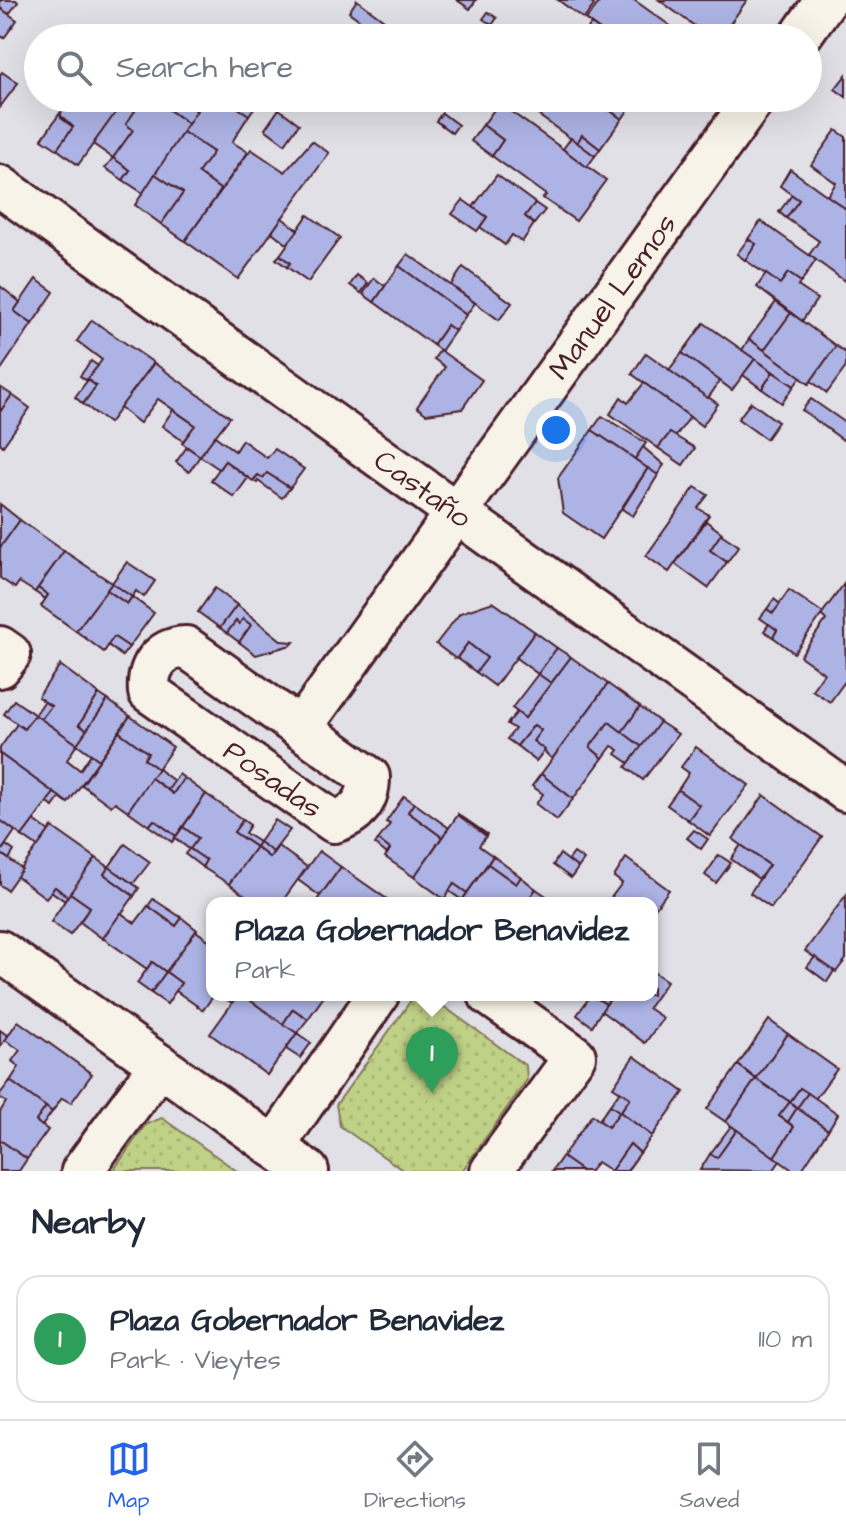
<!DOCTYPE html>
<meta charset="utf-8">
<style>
body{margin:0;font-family:"Architects Daughter",sans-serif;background:#f6f6f7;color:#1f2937}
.you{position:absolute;left:556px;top:430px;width:28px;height:28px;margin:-20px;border:6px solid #fff;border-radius:50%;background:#1a73e8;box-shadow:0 0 0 12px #1a73e833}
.badge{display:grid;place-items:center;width:52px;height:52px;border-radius:50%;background:#2563eb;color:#fff;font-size:26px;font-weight:700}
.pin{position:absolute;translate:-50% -66px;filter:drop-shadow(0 2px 4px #0008)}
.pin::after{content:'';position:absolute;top:42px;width:28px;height:24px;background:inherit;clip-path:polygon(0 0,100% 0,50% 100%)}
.popup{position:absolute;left:206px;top:897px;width:452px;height:104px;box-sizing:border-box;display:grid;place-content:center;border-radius:16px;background:#fff;filter:drop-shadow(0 2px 6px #0005);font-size:26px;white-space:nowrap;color:#747a83}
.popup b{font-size:30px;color:#1f2937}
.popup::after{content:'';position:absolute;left:50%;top:100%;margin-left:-16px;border:16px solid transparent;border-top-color:#fff}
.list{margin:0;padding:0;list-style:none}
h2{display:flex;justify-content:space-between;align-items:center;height:104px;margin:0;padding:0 32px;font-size:34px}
h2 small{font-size:26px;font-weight:400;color:#747a83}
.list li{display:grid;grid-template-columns:52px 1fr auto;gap:24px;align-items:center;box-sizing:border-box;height:128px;margin:0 16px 16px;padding:0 16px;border:2px solid #e0e1e3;border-radius:24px}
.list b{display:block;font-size:30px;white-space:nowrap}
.list p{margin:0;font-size:26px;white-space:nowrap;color:#747a83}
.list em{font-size:26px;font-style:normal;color:#747a83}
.icon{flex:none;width:44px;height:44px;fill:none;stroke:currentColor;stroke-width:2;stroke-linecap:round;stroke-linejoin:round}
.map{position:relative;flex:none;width:846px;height:1171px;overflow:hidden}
.search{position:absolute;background:#fff;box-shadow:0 8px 32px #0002;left:24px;right:24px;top:24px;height:88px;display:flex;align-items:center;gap:20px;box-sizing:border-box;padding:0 28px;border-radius:44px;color:#747a83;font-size:30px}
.sheet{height:248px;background:#fff}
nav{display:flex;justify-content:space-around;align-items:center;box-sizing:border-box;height:112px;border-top:2px solid #e0e1e3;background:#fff;font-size:22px;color:#747a83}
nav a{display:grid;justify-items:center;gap:4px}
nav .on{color:#2563eb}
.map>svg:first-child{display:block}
.park{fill:url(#park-dots);stroke:#847858;stroke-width:2}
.building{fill:#adb4e5;stroke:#4a1f2b;stroke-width:2}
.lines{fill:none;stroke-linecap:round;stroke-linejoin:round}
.minor-casing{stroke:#4a1f2b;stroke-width:46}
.minor{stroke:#f7f3e8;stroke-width:40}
.labels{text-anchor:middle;stroke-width:8;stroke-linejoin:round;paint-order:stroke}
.street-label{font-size:30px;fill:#4a1f2b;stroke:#f7f3e8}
</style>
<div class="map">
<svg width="846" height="1171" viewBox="0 0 846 1171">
<defs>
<pattern id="park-dots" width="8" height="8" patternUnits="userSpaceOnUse" patternTransform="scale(2)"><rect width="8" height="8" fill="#bfd186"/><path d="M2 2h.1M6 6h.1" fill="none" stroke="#a6b374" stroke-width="1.8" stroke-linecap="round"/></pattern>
</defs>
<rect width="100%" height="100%" fill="#e1e0e7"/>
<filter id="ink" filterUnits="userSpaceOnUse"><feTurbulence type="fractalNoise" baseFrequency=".0125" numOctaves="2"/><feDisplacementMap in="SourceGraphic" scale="16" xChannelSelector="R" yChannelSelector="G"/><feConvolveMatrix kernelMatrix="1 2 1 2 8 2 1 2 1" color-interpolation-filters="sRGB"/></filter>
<g filter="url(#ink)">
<g class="park">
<polygon points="432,998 526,1066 527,1080 462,1171 404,1171 340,1126 336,1105 412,999"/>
<polygon points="162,1118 237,1171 113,1171 146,1124"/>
</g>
<g class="building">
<polygon points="0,0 16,0 18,2 9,14 0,8"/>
<polygon points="357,0 384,20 376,32 349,12"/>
<polygon points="457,0 476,0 470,9"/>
<polygon points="558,0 587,0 594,5 584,19"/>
<polygon points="601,0 634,0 686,37 611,38 586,20"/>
<polygon points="659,0 747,0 720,38 711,38"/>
<polygon points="0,8 17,20 4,38 0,35"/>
<polygon points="488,12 497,18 492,25 483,19"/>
<polygon points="591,24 611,38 581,38"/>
<polygon points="492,25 510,38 483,38"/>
<polygon points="2,72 18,83 0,107 0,75"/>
<polygon points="846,75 846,97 835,89"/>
<polygon points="46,98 69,98 61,109"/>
<polygon points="69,98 107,98 120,107 78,165 57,149 73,127 60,115"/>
<polygon points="107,98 126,98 120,107"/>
<polygon points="126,98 144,98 126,124 133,130 113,158 93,144"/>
<polygon points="144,98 153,98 189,124 143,193 123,180 130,170 113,158 133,130 126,124"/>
<polygon points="177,98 197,111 189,124 168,109"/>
<polygon points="205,98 223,98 249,115 232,142 248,152 221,190 198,173 213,152 183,132"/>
<polygon points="223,98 254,98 259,101 249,115"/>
<polygon points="418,98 433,98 437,100 432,108"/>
<polygon points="549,98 593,98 622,119 600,149 582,135 577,143 538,115"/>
<polygon points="593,98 634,98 636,99 622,119"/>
<polygon points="499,103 606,180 576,221 543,198 546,195 492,156 503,140 483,125"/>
<polygon points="279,109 299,124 285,144 265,129"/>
<polygon points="60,113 61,118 73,127 57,149 42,139"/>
<polygon points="442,113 458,125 452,133 436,121"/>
<polygon points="483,125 503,140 492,156 471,141"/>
<polygon points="836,130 846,137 846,209 827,196 836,183 811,165"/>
<polygon points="183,132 213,152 198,173 221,190 185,241 161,224 183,193 155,174"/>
<polygon points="582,135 600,149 595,156 577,143"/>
<polygon points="571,138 595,156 587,167 563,149"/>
<polygon points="312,141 329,153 238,279 185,241 251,149 285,172"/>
<polygon points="113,158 130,170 123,180 105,168"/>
<polygon points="790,169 846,209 846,282 809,255 819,241 786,218 799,200 780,186"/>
<polygon points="155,174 183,193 161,224 135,205"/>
<polygon points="497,175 535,203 525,216 534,224 522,242 512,235 505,245 480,227 487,217 473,207"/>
<polygon points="792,195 799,200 786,218 779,212"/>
<polygon points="463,200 487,217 477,231 452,214"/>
<polygon points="535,203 545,210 534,224 525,216"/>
<polygon points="308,215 340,238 308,282 287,267 290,263 280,255"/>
<polygon points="282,218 298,230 287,244 272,232"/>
<polygon points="761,221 816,260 801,282 788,273 780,284 745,260 756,244 748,239"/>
<polygon points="748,239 756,244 745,260 737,254"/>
<polygon points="408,254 475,303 466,315 399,266"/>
<polygon points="280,255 290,263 287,267 276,259"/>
<polygon points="399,266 466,315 455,331 447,325 433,345 374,302"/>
<polygon points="463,267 512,303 499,320 451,285"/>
<polygon points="788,273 801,282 798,286 817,299 802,321 757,287 766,274 780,284"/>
<polygon points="357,275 368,283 361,293 350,285"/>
<polygon points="374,278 385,286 374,302 363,294"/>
<polygon points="36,279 54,292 32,324 14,311"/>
<polygon points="0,286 20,302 14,311 32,324 0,371"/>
<polygon points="776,302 791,313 764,350 749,339"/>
<polygon points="791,313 836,346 809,384 764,350"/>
<polygon points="92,320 154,363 109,423 83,404 96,386 87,379 102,360 77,341"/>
<polygon points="704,323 755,359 732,390 682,353"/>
<polygon points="447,325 455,331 441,351 433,345"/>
<polygon points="749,339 801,377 794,386 742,350"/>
<polygon points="836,346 846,353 846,367 827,393 811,381"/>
<polygon points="440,350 482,380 462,409 426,414 417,407 445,367 434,359"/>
<polygon points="646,353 718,404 702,426 632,374"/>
<polygon points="682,353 720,381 708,398 669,370"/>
<polygon points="755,359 773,372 762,389 743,375"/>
<polygon points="91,361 98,366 87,379 96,386 83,404 75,397 87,381 80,376"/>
<polygon points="154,363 230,417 200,456 182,443 195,425 158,399 140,423 120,408"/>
<polygon points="773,372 794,386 782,403 762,389"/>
<polygon points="644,383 690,417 675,437 670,433 658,448 610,414 621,397 628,403"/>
<polygon points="0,387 12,395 0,412"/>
<polygon points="12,395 30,408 3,446 0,443 0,412"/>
<polygon points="811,399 846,423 846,435 843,440 802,410"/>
<polygon points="751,402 778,422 766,439 738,419"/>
<polygon points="173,410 195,425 183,441 162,426"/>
<polygon points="602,416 646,443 635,459 592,430"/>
<polygon points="592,430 648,468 601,539 563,513 558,478"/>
<polygon points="670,433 695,448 683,465 658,448"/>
<polygon points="215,436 235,451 242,440 267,458 275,449 304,469 290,488 267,473 263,478 258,475 253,481 225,461 219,469 200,456"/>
<polygon points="187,447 200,456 189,472 176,462"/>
<polygon points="643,447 664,465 657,475 635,459"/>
<polygon points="225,461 248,478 234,497 211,480"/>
<polygon points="648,468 658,475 633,516 622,509"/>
<polygon points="267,473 290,488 282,498 258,481 257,483 253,481 258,475 263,478"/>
<polygon points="695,487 708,495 698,508 709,515 669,572 646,556"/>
<polygon points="0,504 20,520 0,548"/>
<polygon points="20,520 64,551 35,592 19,582 15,588 0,578 0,548"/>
<polygon points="706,521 722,533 710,550 727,562 708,588 675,564"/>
<polygon points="721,534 739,546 727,562 710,550"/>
<polygon points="64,551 112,583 76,631 41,606 48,595 38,588"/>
<polygon points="127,562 155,581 144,597 136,591 132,597 112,583"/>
<polygon points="112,583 132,597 127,604 107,590"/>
<polygon points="844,584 846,680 830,702 812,690 824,673 800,656 826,620 821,615"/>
<polygon points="38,588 48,595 45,599 35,592"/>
<polygon points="215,588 237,605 220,628 198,612"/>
<polygon points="107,590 127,604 132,597 154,613 129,647 114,637 104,652 76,631"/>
<polygon points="789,590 823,613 794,653 773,637 777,630 760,618 767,609 773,613"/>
<polygon points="774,599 780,604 773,613 767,609"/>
<polygon points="493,602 535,632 495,686 476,672 487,658 468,643 456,659 436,644 460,613"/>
<polygon points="237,605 282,641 294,642 291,645 256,655 239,642 251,625 243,619 239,624 236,621 227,633 220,628"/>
<polygon points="243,619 251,625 239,642 227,633 236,621 239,624"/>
<polygon points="769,624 777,630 773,637 764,631"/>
<polygon points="535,632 557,648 538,674 516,658"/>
<polygon points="114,637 129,647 122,656 108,645"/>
<polygon points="468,643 487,658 476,672 457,658"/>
<polygon points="557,648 571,657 551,683 538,674"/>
<polygon points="571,657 608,684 552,759 533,741 541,730 534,725 517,746 507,739 515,729 507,724 517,712 525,718"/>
<polygon points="60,665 99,694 79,725 87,730 77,744 41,719 51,706 38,697"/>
<polygon points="538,674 551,683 525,718 512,708"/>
<polygon points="608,684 640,707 622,732 609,722 590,747 603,758 573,799 541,774"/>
<polygon points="99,694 108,700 87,730 79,725"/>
<polygon points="14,700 35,715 24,729 4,714"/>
<polygon points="108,700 130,716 99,760 77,744"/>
<polygon points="44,702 51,706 41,719 35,715"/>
<polygon points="640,707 660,722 642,747 622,732"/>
<polygon points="35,715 77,744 67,760 80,770 91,754 99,760 68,803 0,754 0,748 17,724 24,729"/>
<polygon points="130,716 173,747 158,769 144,759 148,753 119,732"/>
<polygon points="609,722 642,747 629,763 616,754 619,750 612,746 603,758 590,747"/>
<polygon points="660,722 678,734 643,780 626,767"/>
<polygon points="534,725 541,730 533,741 545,750 536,761 517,746"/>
<polygon points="119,732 148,753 144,759 158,769 128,811 115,802 111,806 82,785"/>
<polygon points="696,747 749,785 710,836 688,820 699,805 678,790 689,773 681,767"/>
<polygon points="0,754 54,793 22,836 0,820"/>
<polygon points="158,769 174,781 168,790 151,778"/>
<polygon points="179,774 184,778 173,794 168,790"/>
<polygon points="541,774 573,799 557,820 536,804 543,794 532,786"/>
<polygon points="151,778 173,794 184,778 206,794 176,836 154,820 149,826 128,811"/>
<polygon points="678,790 699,805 688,820 667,805"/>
<polygon points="54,793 60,797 53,807 47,802"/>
<polygon points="206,794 243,820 234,832 256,847 229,884 202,867 206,860 190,849 198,838 183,827"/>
<polygon points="764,795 822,837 771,908 750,893 769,865 733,839"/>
<polygon points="404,796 414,803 408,812 442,837 414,877 385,857 390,849 378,840 390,824 386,822"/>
<polygon points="414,803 449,828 442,837 408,812"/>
<polygon points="458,814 487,834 486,836 458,815"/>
<polygon points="458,815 486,836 479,846 493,856 467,893 454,884 444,899 414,877"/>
<polygon points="0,820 15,831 0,853"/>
<polygon points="34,820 49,831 38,847 22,836"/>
<polygon points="154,820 176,836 172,842 149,826"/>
<polygon points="243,820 250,825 245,833 259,842 256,847 234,832"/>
<polygon points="275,820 290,830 273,852 259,842"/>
<polygon points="52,827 96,858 68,897 55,887 46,898 16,876"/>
<polygon points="183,827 198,838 190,849 206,860 202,867 185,854 189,849 175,838"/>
<polygon points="694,830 708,839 701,849 687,838"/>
<polygon points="378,840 390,849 387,854 375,844"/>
<polygon points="259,842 273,852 270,858 256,847"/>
<polygon points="125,844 150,862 133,884 109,867"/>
<polygon points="6,845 14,851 9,859 0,853"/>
<polygon points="741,845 769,865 759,879 731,859"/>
<polygon points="278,846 307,867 281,903 255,903 229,884 256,847 270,858"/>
<polygon points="319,851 341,867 320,896 298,880"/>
<polygon points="0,853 22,869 7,890 0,885"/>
<polygon points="574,853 584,860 578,868 568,861"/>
<polygon points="560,854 578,868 571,878 553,865"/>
<polygon points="719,855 731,863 716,883 705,875"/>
<polygon points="493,856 521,877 516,884 488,864"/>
<polygon points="96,858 109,867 104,874 134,896 103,939 80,922 90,907 70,893"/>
<polygon points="626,858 669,890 652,912 652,903 607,903 622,883 614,877"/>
<polygon points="488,864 516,884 521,877 536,889 526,903 460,903"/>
<polygon points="109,867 139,888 134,896 104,874"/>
<polygon points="341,867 391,902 390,903 315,903"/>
<polygon points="454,884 467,893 462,900 449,891"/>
<polygon points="55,887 68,897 65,901 51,891"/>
<polygon points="536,889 552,900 550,903 526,903"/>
<polygon points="70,893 90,907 70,935 51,922"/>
<polygon points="846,895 846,959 836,972 805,951"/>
<polygon points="153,899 182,918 176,926 148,906"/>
<polygon points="148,906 176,926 182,918 197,930 166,972 152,962 147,969 103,938 121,913 135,923"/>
<polygon points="196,931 210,941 212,938 214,995 203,1010 176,991 181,983 166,972"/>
<polygon points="815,957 834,971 827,982 807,967"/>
<polygon points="152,962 166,972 151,993 137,983"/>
<polygon points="652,971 667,981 648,1008 663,1018 645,1043 601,1011 611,998 607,995 652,995"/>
<polygon points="166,972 181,983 167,1004 151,993"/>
<polygon points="220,995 238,995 232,1003"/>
<polygon points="238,995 243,995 297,1033 267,1075 210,1034"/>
<polygon points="243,995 325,995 308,1019 293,1009 283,1024"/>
<polygon points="591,995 606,1004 592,1026 577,1015"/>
<polygon points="593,995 607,995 611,998 606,1004"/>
<polygon points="293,1009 308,1019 297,1033 283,1024"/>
<polygon points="769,1020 788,1034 756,1079 738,1065"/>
<polygon points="18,1021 92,1074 71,1103 62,1098 52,1112 10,1081 19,1067 12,1061 20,1050 5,1040"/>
<polygon points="0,1030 8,1036 0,1047"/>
<polygon points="297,1033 311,1043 300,1058 286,1049"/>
<polygon points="788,1034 837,1069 815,1099 800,1088 790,1102 756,1079"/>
<polygon points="634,1056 684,1092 652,1136 620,1112 630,1098 613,1087"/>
<polygon points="738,1065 756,1079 726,1122 707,1109"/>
<polygon points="756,1079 790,1102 779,1116 794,1127 774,1157 726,1122"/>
<polygon points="10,1081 46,1107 36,1121 48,1130 27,1159 0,1140 0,1112 6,1102 0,1098 0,1094"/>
<polygon points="800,1088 808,1093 797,1108 790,1102"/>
<polygon points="620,1091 630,1098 620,1112 610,1105"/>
<polygon points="808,1093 838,1114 828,1130 797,1108"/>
<polygon points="790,1102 797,1108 788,1122 779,1116"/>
<polygon points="610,1105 620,1112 608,1127 599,1120"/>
<polygon points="46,1107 52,1112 42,1126 36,1121"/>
<polygon points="797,1108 828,1130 801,1171 794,1171 774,1157 794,1127 788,1122"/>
<polygon points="620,1112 652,1136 640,1153 630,1144 611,1171 597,1162 590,1171 582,1171 562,1157 592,1115 608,1127"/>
<polygon points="731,1126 737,1130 717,1158 710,1154"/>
<polygon points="737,1130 780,1161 773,1171 700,1170 710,1154 717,1158"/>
<polygon points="0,1140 27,1159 19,1171 0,1171"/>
<polygon points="630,1144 640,1153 627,1171 611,1171"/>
<polygon points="562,1157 582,1171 552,1171"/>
</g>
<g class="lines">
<defs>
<g id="minor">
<polyline points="799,38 826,0"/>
<path id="s1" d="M0,186L846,791"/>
<polyline points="0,647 10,654 0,667"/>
<path d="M186,647L369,777C369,801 357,815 334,822L149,692C147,667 160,648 186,647Z"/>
<path id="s2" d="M301,728L755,98"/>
<polyline points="0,951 308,1171"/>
<polyline points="489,995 575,1056 491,1171"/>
<polyline points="274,1147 378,995"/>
<polyline points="82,1171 160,1065"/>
</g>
</defs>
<use href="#minor" class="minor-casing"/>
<use href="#minor" class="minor"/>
</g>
</g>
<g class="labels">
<g class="street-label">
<text dy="10" stroke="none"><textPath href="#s2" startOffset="532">Manuel Lemos</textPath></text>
<text dy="10" stroke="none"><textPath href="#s1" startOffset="520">Castaño</textPath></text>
<text transform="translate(273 779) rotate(35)" y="10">Posadas</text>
</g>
</g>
</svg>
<div class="you"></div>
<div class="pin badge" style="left:432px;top:1093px;background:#2e9e5b">1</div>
<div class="popup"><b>Plaza Gobernador Benavidez</b>Park</div>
<div class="search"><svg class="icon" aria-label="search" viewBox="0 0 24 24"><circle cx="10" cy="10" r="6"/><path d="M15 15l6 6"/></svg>Search here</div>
</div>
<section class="sheet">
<h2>Nearby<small></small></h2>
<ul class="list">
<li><span class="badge" style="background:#2e9e5b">1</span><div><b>Plaza Gobernador Benavidez</b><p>Park · Vieytes</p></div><em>110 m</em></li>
</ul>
</section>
<nav>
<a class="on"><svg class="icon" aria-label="map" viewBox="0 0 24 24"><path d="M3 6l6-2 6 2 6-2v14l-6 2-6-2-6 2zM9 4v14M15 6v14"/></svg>Map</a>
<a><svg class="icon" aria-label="directions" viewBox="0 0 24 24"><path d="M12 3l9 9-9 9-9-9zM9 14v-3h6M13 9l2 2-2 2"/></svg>Directions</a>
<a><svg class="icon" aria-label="saved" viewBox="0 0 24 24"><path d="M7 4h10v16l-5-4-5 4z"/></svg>Saved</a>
</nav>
